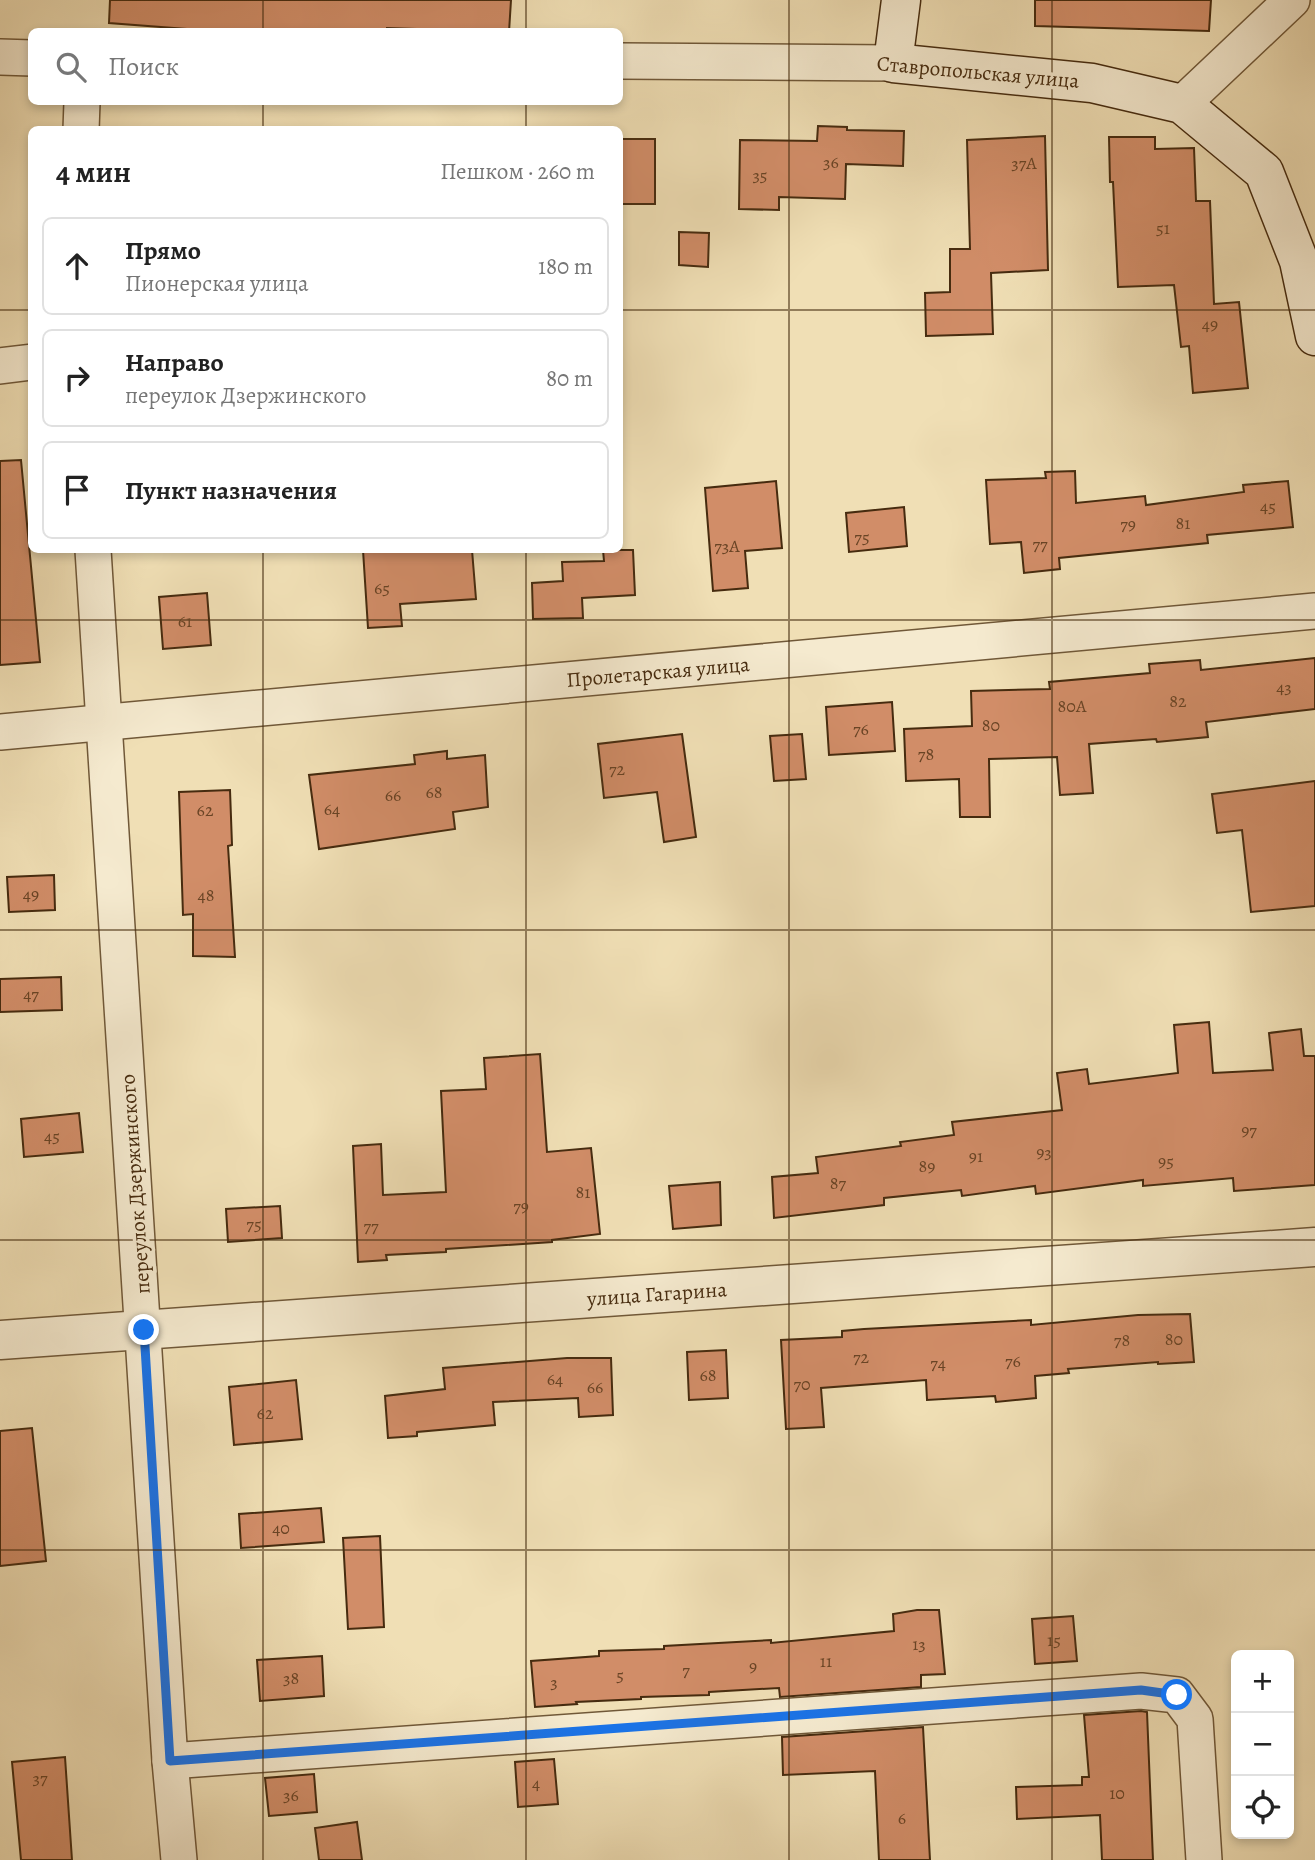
<!DOCTYPE html>
<html lang="ru">
<meta charset="utf-8">
<style>
body{margin:0;font-family:Alegreya,serif;background:#f2f2f2;color:#222}
.controls{position:absolute;right:21px;bottom:21px;display:grid;overflow:hidden;border-radius:10px;box-shadow:0 4px 10px #0003}
.controls button{width:63px;height:63px;display:grid;place-items:center;padding:0;border:0;border-bottom:2px solid #e0e0e0;background:#fff;color:#222;font:35px sans-serif}
.stop{position:absolute;width:21px;height:21px;margin:-16px;border:5px solid #1a73e8;border-radius:50%;background:#fff}
.stop.end{background:#1a73e8;border-color:#fff;box-shadow:0 2px 7px #0008}
.list{margin:0;padding:0;list-style:none}
h2{display:flex;justify-content:space-between;align-items:center;height:91px;margin:0;padding:0 28px;font-size:30px}
h2 small{font-size:23px;font-weight:400;color:#767676}
.list li{display:grid;grid-template-columns:46px 1fr auto;gap:21px;align-items:center;box-sizing:border-box;height:98px;margin:0 14px 14px;padding:0 14px;border:2px solid #e0e0e0;border-radius:10px}
.list b{display:block;font-size:26px;white-space:nowrap}
.list p{margin:0;font-size:23px;white-space:nowrap;color:#767676}
.list em{font-size:23px;font-style:normal;color:#767676}
.icon{flex:none;width:38px;height:38px;fill:none;stroke:currentColor;stroke-width:2;stroke-linecap:round;stroke-linejoin:round}
.map{position:relative;flex:none;width:1315px;height:1860px;overflow:hidden}
.search{position:absolute;background:#fff;box-shadow:0 4px 10px #0003;left:28px;top:28px;width:595px;height:77px;display:flex;align-items:center;gap:18px;box-sizing:border-box;padding:0 24px;border-radius:10px;color:#767676;font-size:26px}
.panel{position:absolute;background:#fff;box-shadow:0 4px 10px #0003;left:28px;top:126px;width:595px;height:427px;border-radius:10px}
.map>svg:first-child{display:block}
.building{fill:#d18d68;stroke:#462b0f;stroke-width:2}
.lines{fill:none;stroke-linecap:round;stroke-linejoin:round}
.minor-casing{stroke:#705838;stroke-width:38}
.tertiary-casing{stroke:#705838;stroke-width:41}
.secondary-casing{stroke:#462b0f;stroke-width:41}
.minor{stroke:#f5eacf;stroke-width:35}
.tertiary{stroke:#f5eacf;stroke-width:38}
.secondary{stroke:#f5eacf;stroke-width:38}
.route{stroke:#1a73e8;stroke-width:9}
.grid{fill:none;stroke:#462b0f;stroke-width:2;stroke-opacity:0.55}
.labels{text-anchor:middle;stroke-width:7;stroke-linejoin:round;paint-order:stroke}
.number-label{font-size:18px;fill:#694425}
.street-label{font-size:21px;fill:#462b0f;stroke:#f5eacf}
</style>
<div class="map">
<svg width="1315" height="1860" viewBox="0 0 1315 1860">
<rect width="100%" height="100%" fill="#f0dfb5"/>
<filter id="stains"><feTurbulence type="fractalNoise" baseFrequency=".00286" numOctaves="4"/><feColorMatrix values="0 0 0 0 .2 0 0 0 0 .09 0 0 0 0 .02 0 0 0 .5 -.17"/></filter>
<radialGradient id="worn" r=".72"><stop offset=".6" stop-color="#630" stop-opacity="0"/><stop offset="1" stop-color="#630" stop-opacity=".3"/></radialGradient>
<g class="building">
<polygon points="110,0 511,0 509,32 387,28 387,32 226,32 109,23"/>
<polygon points="1035,0 1211,0 1209,31 1035,26"/>
<polygon points="818,126 847,127 847,130 904,131 903,166 846,164 845,199 779,197 779,210 739,209 740,140 817,141"/>
<polygon points="1045,136 1048,270 991,273 993,334 926,336 925,293 950,292 950,249 970,249 967,140"/>
<polygon points="1109,137 1155,137 1155,149 1194,148 1196,201 1210,201 1214,304 1239,302 1248,388 1193,393 1189,346 1181,347 1174,285 1118,287 1113,182 1110,182"/>
<rect x="620" y="139" width="35" height="65"/>
<polygon points="679,232 709,233 708,267 679,265"/>
<polygon points="21,460 40,662 0,665 0,461"/>
<polygon points="1075,471 1076,503 1145,496 1146,505 1244,492 1243,485 1288,481 1293,527 1207,535 1208,543 1059,558 1060,569 1024,573 1021,542 990,544 986,480 1046,478 1045,472"/>
<polygon points="776,481 782,548 745,551 748,588 713,591 705,488"/>
<polygon points="904,507 907,546 849,552 846,513"/>
<polygon points="363,550 472,550 476,599 400,604 402,626 368,628"/>
<polygon points="603,550 633,550 635,595 582,598 583,618 533,619 532,583 563,581 562,562 604,561"/>
<polygon points="207,593 211,645 163,649 159,597"/>
<polygon points="1315,658 1315,709 1206,722 1208,737 1157,742 1156,739 1089,744 1093,793 1060,795 1057,757 989,759 990,817 960,817 959,779 906,781 904,729 972,726 971,691 1050,689 1049,682 1150,673 1149,664 1200,660 1201,670"/>
<polygon points="892,702 895,751 829,755 826,707"/>
<polygon points="682,734 696,837 664,842 657,792 604,798 598,744"/>
<polygon points="802,734 806,779 774,781 770,736"/>
<polygon points="447,751 447,759 485,755 488,807 453,812 455,829 319,849 309,775 415,764 414,755"/>
<polygon points="1315,781 1315,906 1251,912 1242,830 1217,833 1212,794"/>
<polygon points="230,790 232,845 228,846 235,957 193,956 193,914 183,915 179,792"/>
<polygon points="54,875 55,910 9,912 7,877"/>
<polygon points="61,977 62,1010 0,1012 0,979"/>
<polygon points="1209,1022 1213,1073 1273,1070 1269,1033 1301,1029 1304,1056 1315,1056 1315,1185 1234,1191 1233,1178 1143,1186 1143,1180 1036,1194 1035,1186 962,1196 961,1190 884,1198 884,1205 774,1218 772,1177 818,1173 816,1157 901,1146 900,1142 954,1135 952,1122 1062,1110 1057,1073 1087,1069 1089,1084 1178,1073 1174,1025"/>
<polygon points="540,1054 547,1152 591,1148 600,1234 552,1240 552,1242 446,1249 446,1252 386,1255 387,1260 358,1262 353,1146 381,1144 383,1195 446,1192 441,1091 486,1089 484,1058"/>
<polygon points="79,1113 83,1152 24,1157 21,1119"/>
<polygon points="720,1182 721,1225 673,1229 669,1186"/>
<polygon points="280,1206 282,1238 228,1242 226,1209"/>
<polygon points="1190,1314 1194,1362 1158,1364 1158,1362 1068,1369 1069,1373 1035,1376 1036,1398 996,1402 995,1396 927,1400 926,1380 821,1388 824,1427 786,1429 781,1340 842,1337 842,1331 864,1329 1031,1320 1031,1325 1138,1315"/>
<polygon points="726,1350 728,1398 689,1400 687,1352"/>
<polygon points="567,1358 611,1358 613,1415 579,1417 578,1398 493,1402 495,1425 417,1432 417,1436 388,1438 385,1396 445,1389 443,1368"/>
<polygon points="296,1380 302,1439 234,1445 229,1387"/>
<polygon points="32,1428 46,1561 0,1566 0,1431"/>
<polygon points="321,1508 324,1542 241,1548 239,1514"/>
<polygon points="380,1536 384,1627 348,1629 343,1538"/>
<polygon points="917,1610 939,1610 945,1674 921,1675 921,1687 780,1697 779,1688 709,1692 709,1695 641,1697 641,1699 576,1702 577,1704 535,1707 531,1661 599,1656 599,1651 664,1649 664,1646 771,1640 771,1643 894,1631 893,1614"/>
<polygon points="1073,1616 1077,1661 1035,1664 1032,1619"/>
<polygon points="322,1656 324,1696 260,1701 257,1660"/>
<polygon points="1141,1711 1147,1712 1153,1860 1102,1860 1100,1815 1017,1819 1016,1787 1082,1785 1082,1777 1089,1777 1084,1715"/>
<polygon points="923,1727 930,1860 879,1860 875,1771 783,1775 782,1737"/>
<polygon points="65,1757 72,1860 21,1860 12,1762"/>
<polygon points="554,1759 558,1804 518,1807 515,1762"/>
<polygon points="314,1774 317,1812 269,1816 265,1778"/>
<polygon points="357,1822 362,1860 319,1860 315,1828"/>
</g>
<g class="lines">
<defs>
<g id="minor">
<polyline points="0,57 32,58"/>
<polyline points="620,61 893,63"/>
<polyline points="1182,104 1292,0"/>
<polyline points="81,130 82,102"/>
<polyline points="0,366 32,362"/>
<polyline points="93,550 170,1761 179,1860"/>
<polyline points="0,732 1315,611"/>
<polyline points="170,1761 1141,1691 1177,1695 1195,1719 1204,1860"/>
</g>
<polyline id="tertiary" points="0,1340 1315,1247"/>
<polyline id="secondary" points="901,0 893,63 1092,83 1182,104 1264,172 1299,261 1315,336"/>
</defs>
<use href="#minor" class="minor-casing"/>
<use href="#tertiary" class="tertiary-casing"/>
<use href="#secondary" class="secondary-casing"/>
<use href="#minor" class="minor"/>
<use href="#tertiary" class="tertiary"/>
<use href="#secondary" class="secondary"/>
</g>
<g class="lines">
<polyline class="route" points="144,1330 170,1761 1141,1690 1177,1695"/>
</g>
<path class="grid" d="M263,0V32M526,0V32M789,0V1860M1052,0V1860M263,102V130M526,102V130M0,310H32M620,310H1315M263,550V1860M526,550V1860M0,620H1315M0,930H1315M0,1240H1315M0,1550H1315"/>
<g class="labels">
<g class="number-label">
<text x="831" y="168">36</text>
<text x="1024" y="169">37А</text>
<text x="760" y="181">35</text>
<text x="1163" y="234">51</text>
<text x="1210" y="330">49</text>
<text x="1268" y="512">45</text>
<text x="1183" y="529">81</text>
<text x="1128" y="530">79</text>
<text x="862" y="543">75</text>
<text x="1040" y="550">77</text>
<text x="727" y="552">73А</text>
<text x="382" y="594">65</text>
<text x="185" y="627">61</text>
<text x="1284" y="693">43</text>
<text x="1178" y="707">82</text>
<text x="1072" y="712">80А</text>
<text x="991" y="731">80</text>
<text x="861" y="735">76</text>
<text x="926" y="760">78</text>
<text x="617" y="775">72</text>
<text x="434" y="798">68</text>
<text x="393" y="801">66</text>
<text x="332" y="815">64</text>
<text x="205" y="816">62</text>
<text x="31" y="900">49</text>
<text x="206" y="901">48</text>
<text x="31" y="1000">47</text>
<text x="1249" y="1136">97</text>
<text x="52" y="1142">45</text>
<text x="1044" y="1158">93</text>
<text x="976" y="1162">91</text>
<text x="1166" y="1167">95</text>
<text x="927" y="1172">89</text>
<text x="838" y="1189">87</text>
<text x="583" y="1198">81</text>
<text x="521" y="1212">79</text>
<text x="254" y="1230">75</text>
<text x="371" y="1232">77</text>
<text x="1174" y="1345">80</text>
<text x="1122" y="1346">78</text>
<text x="861" y="1363">72</text>
<text x="1013" y="1367">76</text>
<text x="938" y="1369">74</text>
<text x="708" y="1381">68</text>
<text x="555" y="1385">64</text>
<text x="802" y="1390">70</text>
<text x="595" y="1393">66</text>
<text x="265" y="1419">62</text>
<text x="281" y="1534">40</text>
<text x="1054" y="1646">15</text>
<text x="919" y="1650">13</text>
<text x="826" y="1667">11</text>
<text x="753" y="1672">9</text>
<text x="686" y="1676">7</text>
<text x="620" y="1681">5</text>
<text x="291" y="1684">38</text>
<text x="554" y="1688">3</text>
<text x="40" y="1784">37</text>
<text x="536" y="1789">4</text>
<text x="1117" y="1799">10</text>
<text x="291" y="1801">36</text>
<text x="902" y="1824">6</text>
</g>
<g class="street-label">
<text transform="translate(978 72) rotate(5)" y="7">Ставропольская улица</text>
<text transform="translate(658 672) rotate(-5)" y="7">Пролетарская улица</text>
<text transform="translate(135 1184) rotate(-94)" y="7">переулок Дзержинского</text>
<text transform="translate(657 1294) rotate(-4)" y="7">улица Гагарина</text>
</g>
</g>
<rect width="100%" height="100%" filter="url(#stains)"/>
<rect width="100%" height="100%" fill="url(#worn)"/>
</svg>
<div class="controls">
<button>+</button>
<button>−</button>
<button><svg class="icon" aria-label="locate" viewBox="0 0 24 24"><circle cx="12" cy="12" r="6"/><path d="M12 2v4M12 18v4M2 12h4M18 12h4"/></svg></button>
</div>
<div class="stop" style="left:1177px;top:1695px"></div>
<div class="stop end" style="left:144px;top:1330px"></div>
<div class="search"><svg class="icon" aria-label="search" viewBox="0 0 24 24"><circle cx="10" cy="10" r="6"/><path d="M15 15l6 6"/></svg>Поиск</div>
<section class="panel">
<h2>4 мин<small>Пешком · 260 m</small></h2>
<ul class="list">
<li><svg class="icon" aria-label="ahead" viewBox="0 0 24 24"><path d="M12 20V5M6 11l6-6 6 6"/></svg><div><b>Прямо</b><p>Пионерская улица</p></div><em>180 m</em></li>
<li><svg class="icon" aria-label="right" viewBox="0 0 24 24"><path d="M7 20v-9h11M14 6l5 5-5 5"/></svg><div><b>Направо</b><p>переулок Дзержинского</p></div><em>80 m</em></li>
<li><svg class="icon" aria-label="arrive" viewBox="0 0 24 24"><path d="M6 21V4h12l-3 4 3 4H6"/></svg><div><b>Пункт назначения</b></div></li>
</ul>
</section>
</div>
